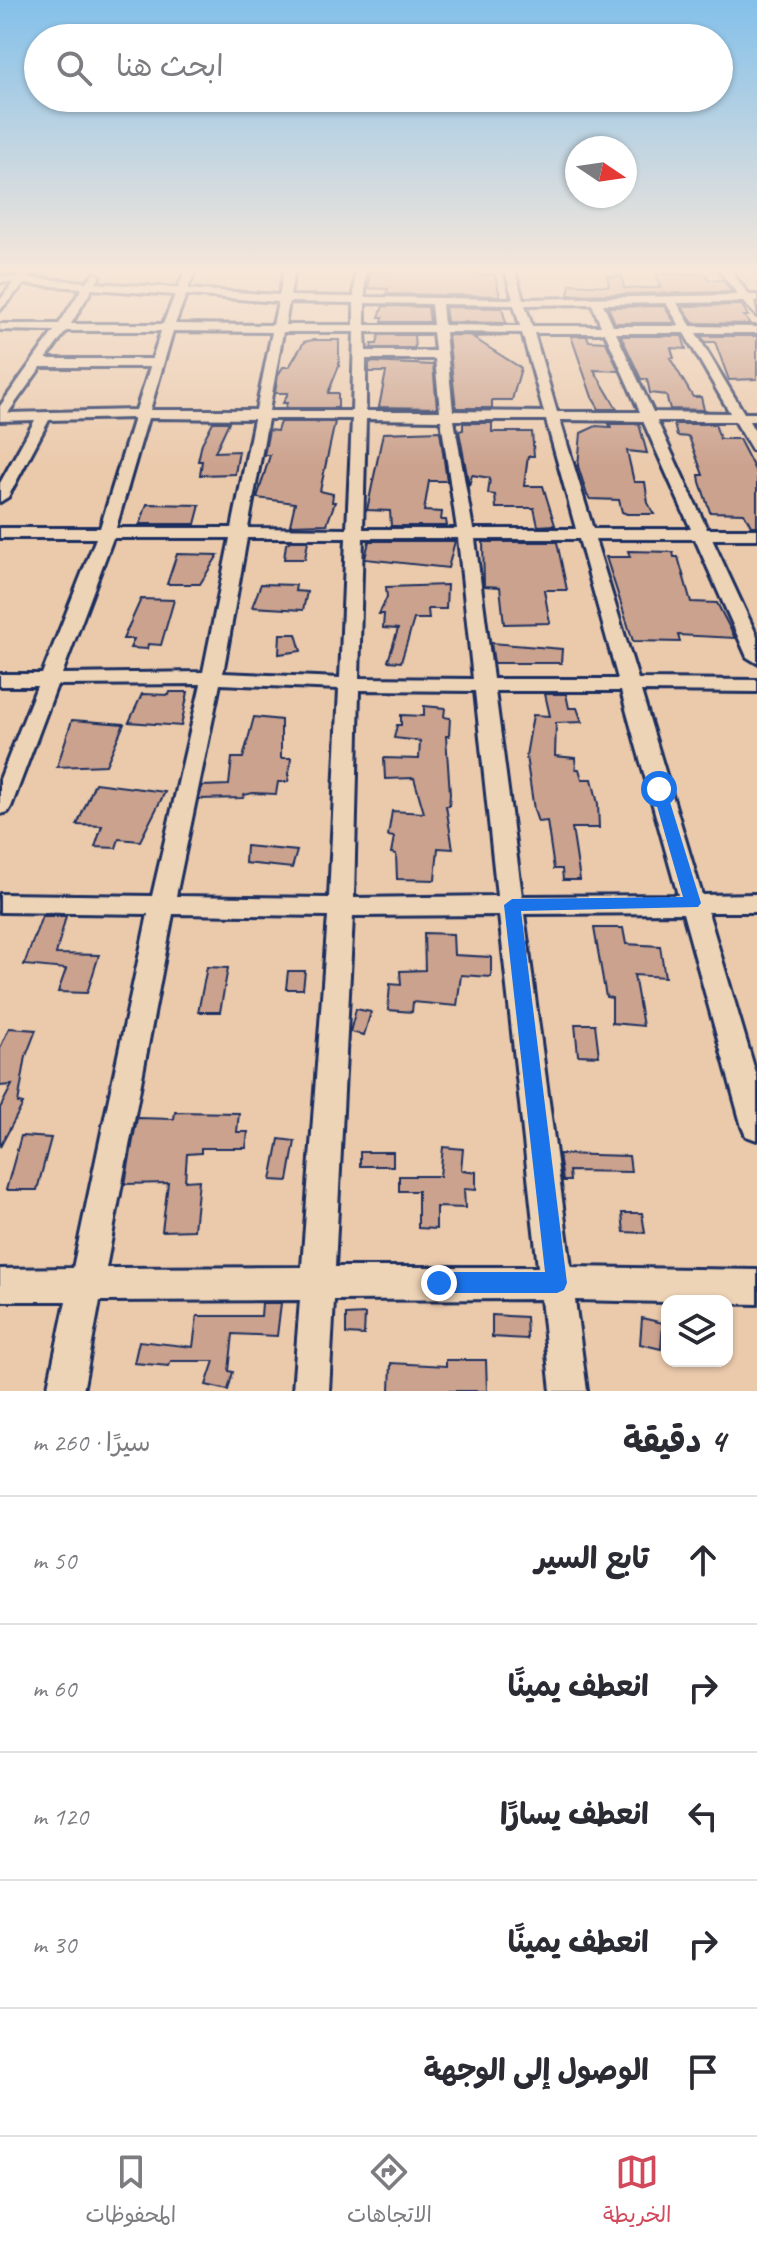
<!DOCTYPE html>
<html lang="ar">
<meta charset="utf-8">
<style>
body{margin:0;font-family:Caveat,"Playpen Sans Arabic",sans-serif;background:#f7f7f7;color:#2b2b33;direction:rtl}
.controls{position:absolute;right:24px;bottom:24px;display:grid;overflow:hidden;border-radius:16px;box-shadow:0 2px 6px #0004}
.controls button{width:72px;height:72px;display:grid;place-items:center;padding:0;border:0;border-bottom:2px solid #e1e1e2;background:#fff;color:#2b2b33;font:40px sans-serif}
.compass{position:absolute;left:565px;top:136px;width:72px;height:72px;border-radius:50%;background:#fff;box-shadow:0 2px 6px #0004;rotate:103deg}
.stop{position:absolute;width:24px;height:24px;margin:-18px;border:6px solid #1a73e8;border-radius:50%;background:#fff}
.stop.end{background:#1a73e8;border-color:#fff;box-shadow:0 2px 8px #0008}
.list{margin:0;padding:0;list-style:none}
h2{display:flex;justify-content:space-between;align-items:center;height:104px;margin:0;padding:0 32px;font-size:34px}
h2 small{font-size:26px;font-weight:400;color:#7c7c81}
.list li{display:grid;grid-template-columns:52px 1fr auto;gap:24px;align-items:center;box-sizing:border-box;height:128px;padding:0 32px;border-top:2px solid #e1e1e2}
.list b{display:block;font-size:30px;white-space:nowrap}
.list em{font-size:26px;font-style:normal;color:#7c7c81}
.icon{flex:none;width:44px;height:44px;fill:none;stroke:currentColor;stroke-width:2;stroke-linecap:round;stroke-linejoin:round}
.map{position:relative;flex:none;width:757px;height:1391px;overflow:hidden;direction:ltr}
.search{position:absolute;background:#fff;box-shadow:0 2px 6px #0004;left:24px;right:24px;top:24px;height:88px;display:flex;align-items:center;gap:20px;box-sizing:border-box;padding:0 28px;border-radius:44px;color:#7c7c81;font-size:30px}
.sheet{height:744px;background:#fff}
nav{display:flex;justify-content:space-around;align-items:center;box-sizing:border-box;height:112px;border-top:2px solid #e1e1e2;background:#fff;font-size:22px;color:#7c7c81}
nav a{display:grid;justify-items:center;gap:4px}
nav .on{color:#d1495b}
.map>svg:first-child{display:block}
.building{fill:#cba28e;stroke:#1b2f5e;stroke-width:2}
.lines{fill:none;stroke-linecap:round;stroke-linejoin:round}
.street-casing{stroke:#1b2f5e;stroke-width:6}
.street{fill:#eed4b6;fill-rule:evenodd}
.route{fill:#1a73e8}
</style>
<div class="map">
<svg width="757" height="1391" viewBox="0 0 757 1391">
<rect width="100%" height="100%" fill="#ebcaac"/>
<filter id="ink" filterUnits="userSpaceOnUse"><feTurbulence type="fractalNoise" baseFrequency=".0125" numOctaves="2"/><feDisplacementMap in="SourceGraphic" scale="16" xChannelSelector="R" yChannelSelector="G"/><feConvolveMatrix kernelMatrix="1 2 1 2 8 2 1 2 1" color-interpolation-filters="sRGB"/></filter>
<g filter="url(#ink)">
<g class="building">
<polygon points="396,271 495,275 500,296 386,294 388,289 368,288 370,272"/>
<polygon points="657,274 706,274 709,280 723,280 732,292 568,295 570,284 609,286 607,276 622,277 624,288 660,288"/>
<polygon points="742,305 748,316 744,316 750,324 693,323 682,306"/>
<polygon points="383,306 428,307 430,322 382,322 383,317 379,317"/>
<polygon points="664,306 675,323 615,323 608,307"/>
<polygon points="445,307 502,308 506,323 447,322"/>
<polygon points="379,335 430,335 414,335 415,348 371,348 372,344 377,344"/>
<polygon points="448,335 509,336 472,337 521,368 512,400 492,400 492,408 456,408"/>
<polygon points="571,336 587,336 589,341 606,342 619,371 594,370 617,409 599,409 592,397"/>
<polygon points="621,336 682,336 686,349 671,348 674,358 670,358 693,397 701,397 704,410 670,409 666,395 650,393 647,379 641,379"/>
<polygon points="701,336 757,336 757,379 729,380 715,342 705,342"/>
<polygon points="313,340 339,340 339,366 328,393 338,393 338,408 285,408 287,403 283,403 288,393 275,393 278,375 283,367 289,367 304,342"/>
<polygon points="369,362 433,365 437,408 379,407 386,372 369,372"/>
<polygon points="213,422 229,422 215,452 239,451 235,474 200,475 202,461 198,461 202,443"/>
<polygon points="280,422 335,422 320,491 333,494 332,502 335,502 327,524 290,525 295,503 257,498 270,455 264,455 269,430 277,431"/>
<polygon points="463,423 492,423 492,432 532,432 534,456 528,456 524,486 543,486 555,525 538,526 534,508 496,508 495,495 488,494 490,478 472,475 469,486 459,431 463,430"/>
<polygon points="609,424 639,424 647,453 627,451 634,482 645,482 648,503 654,514 627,514 622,512 619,500 590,499 587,495 578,466 581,433 596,426 611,427"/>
<polygon points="674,424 715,424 720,439 739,439 757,474 757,526 751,526 744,513 710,512 700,482 699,475 703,475 689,437 677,436"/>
<polygon points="440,431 447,481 429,481 424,511 442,512 441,520 446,520 447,526 391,526 390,511 367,510 383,433"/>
<polygon points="147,504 200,505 195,524 140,524"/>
<polygon points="290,541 308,541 305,559 284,559 286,544"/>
<polygon points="369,541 455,541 448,568 365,559"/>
<polygon points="483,542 557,542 567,590 544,590 550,623 504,624 500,587 484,586"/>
<polygon points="628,551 673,552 674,557 678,557 691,602 717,603 735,638 678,635 680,642 633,641 606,557 630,557"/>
<polygon points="177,554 218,555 200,584 167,584"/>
<polygon points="261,584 296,585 295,591 307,592 303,610 252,607"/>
<polygon points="447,585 446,609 428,609 429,619 414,619 401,662 388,661 398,629 383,628 384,614 379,614 387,597 386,587"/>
<polygon points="141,599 174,600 161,645 148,644 147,649 130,648 134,639 123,639"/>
<polygon points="280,634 296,634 301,651 279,654"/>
<polygon points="491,643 562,649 561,663 494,663"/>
<polygon points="170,692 188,692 181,726 129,722 142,694 169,695"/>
<polygon points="545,694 566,694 569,708 577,708 582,722 556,723 555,756 575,758 576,769 579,769 582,779 592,779 598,804 599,828 572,828 580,880 563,880 562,869 554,869 547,821 538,822 534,810 526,756 533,715 550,716"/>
<polygon points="424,706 445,708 444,717 450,718 449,736 446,736 450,794 449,806 446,806 453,849 438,848 435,880 397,879 396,854 391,853 394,837 388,836 392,811 424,813 414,778 385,779 384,758 419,759 420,741 394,738 397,725 401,725 401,715 424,716"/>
<polygon points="254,717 281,720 281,758 291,758 288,782 278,782 276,794 253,793 244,795 243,798 199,799 202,786 229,785 232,758 243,758"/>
<polygon points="72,720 124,724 106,765 57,767"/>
<polygon points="95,783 165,792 140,841 119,839 116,848 95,847 102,826 77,825"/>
<polygon points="246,846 297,851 292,868 245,863"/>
<polygon points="42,916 66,916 56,954 99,955 87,993 58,992 66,969 24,965"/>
<polygon points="594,928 623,928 626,944 660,946 665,977 634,975 643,1026 612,1023 612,998 606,997"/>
<polygon points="424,933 453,934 454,955 491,957 491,977 461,975 457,1006 413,1002 412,1012 388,1010 390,984 401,985 400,971 425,970"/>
<polygon points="207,967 228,968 220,1012 198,1012"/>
<polygon points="288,971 305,971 303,989 286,989"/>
<polygon points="356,1009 371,1012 364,1035 350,1032"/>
<polygon points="575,1024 595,1024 599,1056 578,1055"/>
<polygon points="9,1028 36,1030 26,1056 18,1103 23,1104 0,1147 0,1108 12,1085 0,1086 0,1048"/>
<polygon points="175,1112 239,1113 237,1132 248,1132 246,1148 201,1148 201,1153 187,1154 185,1181 199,1180 194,1230 162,1231 168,1183 125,1184 137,1118 174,1119"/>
<polygon points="21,1136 51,1138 37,1190 6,1190"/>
<polygon points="279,1139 295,1141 288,1181 271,1180"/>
<polygon points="443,1147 463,1149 461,1170 476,1172 476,1190 464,1189 465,1208 436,1207 436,1229 418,1228 418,1191 399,1191 399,1176 440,1176"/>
<rect x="360" y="1152" width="33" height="14"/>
<polygon points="559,1154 629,1156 631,1172 569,1171 570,1181 563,1181"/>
<polygon points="622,1213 642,1213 645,1233 624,1232"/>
<polygon points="262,1303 281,1303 277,1336 233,1334 229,1371 233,1372 228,1390 206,1385 214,1361 171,1361 169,1366 134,1363 139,1341 193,1347 197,1316 261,1316"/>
<polygon points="365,1314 364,1335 346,1334 346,1315"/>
<polygon points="492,1315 526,1317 527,1339 492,1337"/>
<polygon points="642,1318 663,1323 661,1349 640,1344"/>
<polygon points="446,1360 486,1360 487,1391 390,1391 391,1363 446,1366"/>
</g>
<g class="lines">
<defs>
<path id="street" d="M25,271L31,274L28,278L86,282L95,273L100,276L96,283L178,288L185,271H195L188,289L279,295L284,271H294L290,296L354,297L355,271H365V297L513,299L505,271H515L523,299L738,295L720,271H731L749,295H757V301H754L757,316L743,302L677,303L691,326L757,327V333H696L744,413H757V421H749L757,435V451L752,450L735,421H657L707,529H757V539H712L757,636V663L747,657L695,539H595L638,679L757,680V692L641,691L702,895L757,894V912H708L757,1077V1140L746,1136L742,1127L683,913L524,914L571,1267L757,1270V1304L575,1300L587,1391H551L541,1299L334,1300L329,1391H293L300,1300L100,1301L83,1391H47L66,1301H0V1269L73,1268L148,914L0,912V894L152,896L201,684L57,685L11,807L8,812L0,814V779L37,686H0V674H42L96,538H0V528H100L134,418L49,420L8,497L0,502V483L35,420L0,421V406L54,331L0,330V324H59L82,288L24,284L0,310V300L13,283L0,282V276L18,277ZM92,289L175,295L163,324H71ZM186,295L278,302L273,325L175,324ZM289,302L354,303V325H285ZM365,303L431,304L433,325H365ZM666,303L680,326H613L603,304ZM442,304L514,305L520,326L444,325ZM592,304L601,326H532L525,305ZM66,331H161L152,359H46ZM173,331L272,332L256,410H150ZM283,332H354L352,411H269ZM365,332H433L435,351H366ZM445,332L522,333L544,412L453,411ZM534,333H605L640,412H557ZM616,333H684L730,413L653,412ZM366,359H435L440,411H366ZM41,367H150L136,410L8,413ZM148,418L254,419L232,528H116ZM268,419H352L347,529L248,528ZM366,419L441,420L457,529H363ZM454,420H546L576,529H473ZM560,420L643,421L691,529H593ZM113,538H230L203,672L62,674ZM247,538H346L340,678L223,673ZM363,538H458L473,679L359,678ZM475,539H579L618,679H493ZM220,684L339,689L329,898L176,896ZM359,690L475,691L497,896L354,898ZM495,691H621L678,895L522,896ZM173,914L328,916L302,1267L106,1268ZM499,915L538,1267H335L353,916Z"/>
</defs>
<use href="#street" class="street-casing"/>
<use href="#street" class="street"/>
</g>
</g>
<linearGradient id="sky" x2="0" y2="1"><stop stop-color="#83c0ea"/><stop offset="0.58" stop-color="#f6e7da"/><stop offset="1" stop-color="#f6e7da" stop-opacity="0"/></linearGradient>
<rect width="757" height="466" fill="url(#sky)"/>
<polygon class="route" points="659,784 666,789 701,903 698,907 521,911 567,1283 564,1290 557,1293 439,1293 431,1290 428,1283 431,1275 439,1272 545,1272 504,905 512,899 683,897 652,789"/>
</svg>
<div class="controls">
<button><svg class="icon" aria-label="layers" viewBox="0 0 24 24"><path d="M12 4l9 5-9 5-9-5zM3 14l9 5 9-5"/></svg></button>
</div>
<svg class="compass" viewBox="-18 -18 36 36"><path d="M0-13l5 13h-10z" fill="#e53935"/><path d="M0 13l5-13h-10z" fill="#7c7c81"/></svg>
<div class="stop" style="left:659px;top:789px"></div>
<div class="stop end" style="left:439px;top:1283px"></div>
<div class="search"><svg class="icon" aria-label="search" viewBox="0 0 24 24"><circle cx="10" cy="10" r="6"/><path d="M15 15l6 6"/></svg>ابحث هنا</div>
</div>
<section class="sheet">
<h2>4 دقيقة<small>سيرًا · 260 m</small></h2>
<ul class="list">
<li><svg class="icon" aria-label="ahead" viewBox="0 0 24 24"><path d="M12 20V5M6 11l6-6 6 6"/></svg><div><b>تابع السير</b></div><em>50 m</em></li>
<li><svg class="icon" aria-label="right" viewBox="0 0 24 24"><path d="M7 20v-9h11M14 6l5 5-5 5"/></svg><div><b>انعطف يمينًا</b></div><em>60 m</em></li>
<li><svg class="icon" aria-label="left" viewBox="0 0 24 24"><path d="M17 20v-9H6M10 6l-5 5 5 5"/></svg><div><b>انعطف يسارًا</b></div><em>120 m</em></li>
<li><svg class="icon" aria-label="right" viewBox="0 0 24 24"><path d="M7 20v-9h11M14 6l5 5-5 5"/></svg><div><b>انعطف يمينًا</b></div><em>30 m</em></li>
<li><svg class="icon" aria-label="arrive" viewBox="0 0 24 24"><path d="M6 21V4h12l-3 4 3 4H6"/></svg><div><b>الوصول إلى الوجهة</b></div></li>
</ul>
</section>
<nav>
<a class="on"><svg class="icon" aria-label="map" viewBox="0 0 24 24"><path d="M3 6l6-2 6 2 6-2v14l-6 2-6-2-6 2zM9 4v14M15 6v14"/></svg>الخريطة</a>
<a><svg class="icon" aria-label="directions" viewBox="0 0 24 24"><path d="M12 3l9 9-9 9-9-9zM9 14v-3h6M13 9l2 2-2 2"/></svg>الاتجاهات</a>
<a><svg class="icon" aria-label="saved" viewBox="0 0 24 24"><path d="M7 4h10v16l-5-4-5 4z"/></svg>المحفوظات</a>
</nav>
